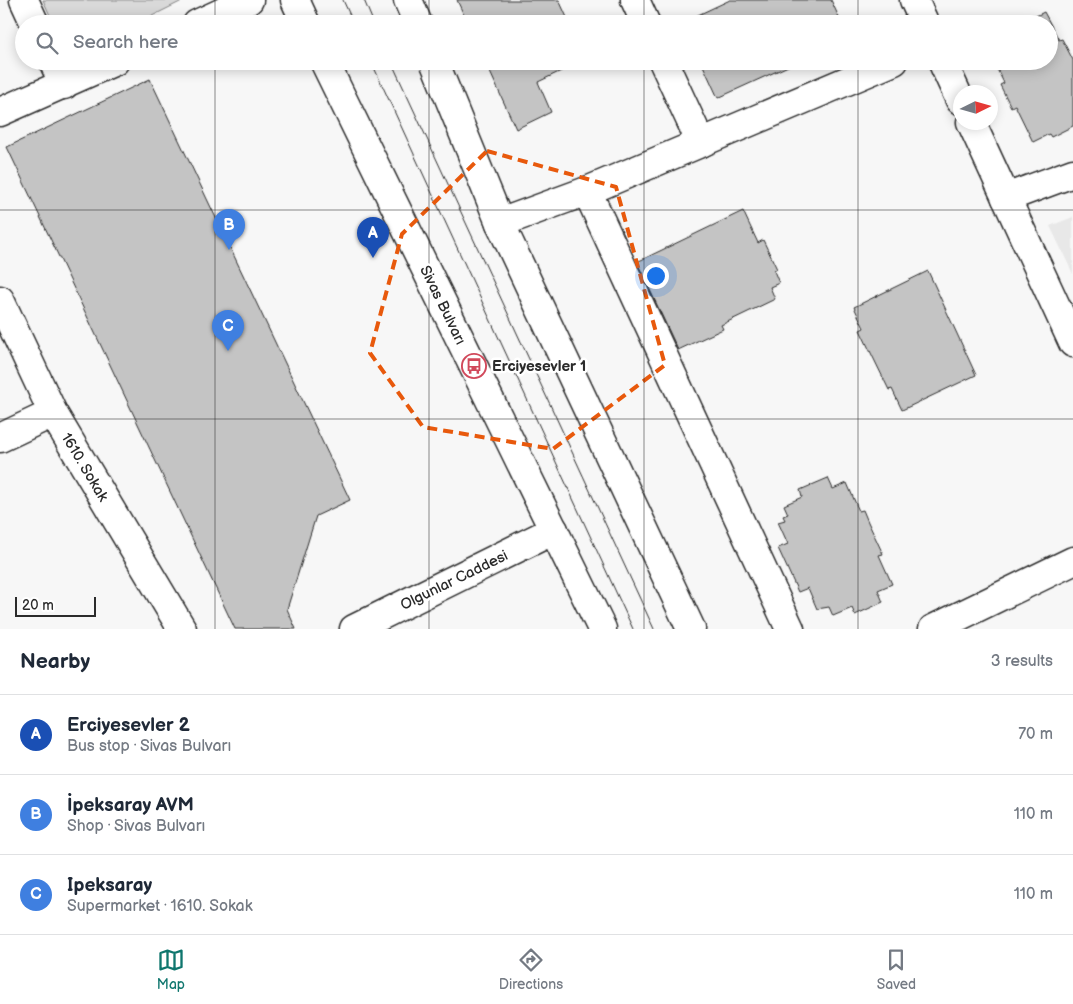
<!DOCTYPE html>
<meta charset="utf-8">
<style>
body{margin:0;font-family:"Balsamiq Sans",sans-serif;background:#f2f2f3;color:#1f2937}
.compass{position:absolute;left:953px;top:85px;width:45px;height:45px;border-radius:50%;background:#fff;box-shadow:0 2px 12px #0003;rotate:85deg}
.scale{position:absolute;left:15px;bottom:12px;width:81px;box-sizing:border-box;padding-left:5px;border:2px solid #2b2b2b;border-top:0;font-size:14px;line-height:18px;white-space:nowrap;color:#2b2b2b;-webkit-text-stroke:4px #fff;paint-order:stroke}
.you{position:absolute;left:655px;top:275px;width:18px;height:18px;margin:-12px;border:4px solid #fff;border-radius:50%;background:#1a73e8;box-shadow:0 0 0 8px #1a73e833}
.badge{display:grid;place-items:center;width:32px;height:32px;border-radius:50%;background:#0f766e;color:#fff;font-size:16px;font-weight:700}
.pin{position:absolute;translate:-50% -41px;filter:drop-shadow(0 1px 2px #0008)}
.pin::after{content:'';position:absolute;top:26px;width:18px;height:15px;background:inherit;clip-path:polygon(0 0,100% 0,50% 100%)}
.list{margin:0;padding:0;list-style:none}
h2{display:flex;justify-content:space-between;align-items:center;height:65px;margin:0;padding:0 20px;font-size:21px}
h2 small{font-size:16px;font-weight:400;color:#747a83}
.list li{display:grid;grid-template-columns:32px 1fr auto;gap:15px;align-items:center;box-sizing:border-box;height:80px;padding:0 20px;border-top:1px solid #e0e1e3}
.list b{display:block;font-size:19px;white-space:nowrap}
.list p{margin:0;font-size:16px;white-space:nowrap;color:#747a83}
.list em{font-size:16px;font-style:normal;color:#747a83}
.icon{flex:none;width:28px;height:28px;fill:none;stroke:currentColor;stroke-width:2;stroke-linecap:round;stroke-linejoin:round}
.map{position:relative;flex:none;width:1073px;height:629px;overflow:hidden}
.search{position:absolute;background:#fff;box-shadow:0 2px 12px #0003;left:15px;right:15px;top:15px;height:55px;display:flex;align-items:center;gap:12px;box-sizing:border-box;padding:0 18px;border-radius:28px;color:#747a83;font-size:19px}
.sheet{height:305px;background:#fff}
nav{display:flex;justify-content:space-around;align-items:center;box-sizing:border-box;height:70px;border-top:1px solid #e0e1e3;background:#fff;font-size:14px;color:#747a83}
nav a{display:grid;justify-items:center;gap:2px}
nav .on{color:#0f766e}
.map>svg:first-child{display:block}
.built{fill:#e8e8e8}
.green{fill:#d9d9d9;stroke:#828282}
.building{fill:#c4c4c4;stroke:#2b2b2b}
.lines{fill:none;stroke-linecap:round;stroke-linejoin:round}
.minor-casing{stroke:#2b2b2b;stroke-width:31}
.highway-casing{stroke:#2b2b2b;stroke-width:31}
.minor{stroke:#fff;stroke-width:28}
.highway{stroke:#fff;stroke-width:28}
.tram{stroke:#2b2b2b;stroke-width:1}
.marked{fill:none;stroke:#e8590c;stroke-width:4;stroke-dasharray:10 6;stroke-linejoin:round}
.grid{fill:none;stroke:#2b2b2b;stroke-width:1;stroke-opacity:0.55}
.labels{text-anchor:middle;stroke-width:5;stroke-linejoin:round;paint-order:stroke}
.street-label{font-size:15px;fill:#2b2b2b;stroke:#fff}
.poi-label{font-size:15px;font-weight:bold;fill:#2b2b2b;stroke:#fff;text-anchor:start}
</style>
<div class="map">
<svg width="1073" height="629" viewBox="0 0 1073 629">
<rect width="100%" height="100%" fill="#f7f7f7"/>
<filter id="ink" filterUnits="userSpaceOnUse"><feTurbulence type="fractalNoise" baseFrequency=".02" numOctaves="2"/><feDisplacementMap in="SourceGraphic" scale="10" xChannelSelector="R" yChannelSelector="G"/><feConvolveMatrix kernelMatrix="1 2 1 2 8 2 1 2 1" color-interpolation-filters="sRGB"/></filter>
<g filter="url(#ink)">
<polygon class="built" points="1073,217 1073,274 1050,226"/>
<polygon class="green" points="43,0 184,0 136,24 54,24"/>
<g class="building">
<polygon points="457,0 559,0 570,24 468,24"/>
<polygon points="730,0 831,0 842,24 684,24 683,22"/>
<polygon points="1044,12 1059,40 1062,39 1073,60 1073,126 1051,137 1049,134 1033,142 1015,105 1011,107 1000,85 1004,83 993,61 1049,61 1049,24 1020,24"/>
<polygon points="485,61 582,61 538,82 551,112 516,129"/>
<polygon points="701,61 799,61 718,98"/>
<polygon points="150,79 350,500 316,516 287,609 296,629 235,629 7,147"/>
<polygon points="743,211 758,243 763,240 777,269 774,271 779,283 770,287 775,299 721,325 723,329 678,350 637,262"/>
<polygon points="928,271 976,375 902,410 892,389 889,390 871,353 860,330 864,328 854,307"/>
<polygon points="828,478 833,489 847,483 859,511 863,510 868,522 883,554 879,555 892,584 878,590 883,602 855,615 852,608 833,616 829,607 817,609 808,588 798,592 778,548 788,544 778,522 785,520 783,516 788,514 784,505 802,497 800,490"/>
</g>
<g class="lines">
<defs>
<g id="minor">
<polyline points="24,0 35,24"/>
<polyline points="635,0 646,24"/>
<polyline points="914,0 925,24"/>
<polyline points="197,24 249,0"/>
<polyline points="53,61 64,85"/>
<polyline points="663,61 701,143"/>
<polyline points="942,61 960,100"/>
<polyline points="0,112 115,61"/>
<polyline points="971,122 1073,343"/>
<polyline points="587,191 790,629"/>
<polyline points="1006,198 1073,173"/>
<polyline points="500,223 587,191 894,61"/>
<polyline points="0,300 53,413 182,629"/>
<polyline points="0,438 53,413"/>
<polyline points="354,629 554,530"/>
<polyline points="933,629 1073,561"/>
</g>
<g id="highway">
<polyline points="295,0 306,24"/>
<polyline points="408,0 418,24"/>
<polyline points="324,61 602,629"/>
<polyline points="434,61 500,223 691,629"/>
</g>
</defs>
<use href="#minor" class="minor-casing"/>
<use href="#highway" class="highway-casing"/>
<use href="#minor" class="minor"/>
<use href="#highway" class="highway"/>
<g class="tram">
<polyline points="343,0 354,24"/>
<polyline points="364,0 374,24"/>
<polyline points="371,61 633,629"/>
<polyline points="391,61 654,629"/>
</g>
</g>
</g>
<path class="marked" d="M487,151L616,187L665,365L553,449L423,427L370,353L402,234Z"/>
<path class="grid" d="M215,0V24M429,0V24M644,0V24M858,0V24M215,61V629M429,61V629M644,61V629M858,61V629M0,210H1073M0,419H1073"/>
<defs>
<symbol id="bus-ring" viewBox="-11 -11 22 22"><circle r="9.5" fill="#fff" stroke="#d1495b" stroke-width="1.5"/><path d="M-5-6H5V4H4V6H2V4H-2V6H-4V4H-5ZM-3.5-4V0h7V-4ZM-3.5 1.2v1.5H-2V1.2ZM2 1.2v1.5H3.5V1.2Z" fill="#d1495b"/></symbol>
</defs>
<g fill-rule="evenodd">
<use href="#bus-ring" x="460" y="352" width="28" height="28"/>
</g>
<g class="labels">
<g class="street-label">
<text transform="translate(443 305) rotate(64)" y="5">Sivas Bulvarı</text>
<text transform="translate(85 467) rotate(59)" y="5">1610. Sokak</text>
<text transform="translate(454 580) rotate(-26)" y="5">Olgunlar Caddesi</text>
</g>
<g class="poi-label">
<text x="492" y="371">Erciyesevler 1</text>
</g>
</g>
</svg>
<svg class="compass" viewBox="-18 -18 36 36"><path d="M0-13l5 13h-10z" fill="#e53935"/><path d="M0 13l5-13h-10z" fill="#747a83"/></svg>
<div class="scale">20 m</div>
<div class="you"></div>
<div class="pin badge" style="left:373px;top:258px;background:#1a4fb4">A</div>
<div class="pin badge" style="left:229px;top:250px;background:#3f7fe0">B</div>
<div class="pin badge" style="left:228px;top:351px;background:#3f7fe0">C</div>
<div class="search"><svg class="icon" aria-label="search" viewBox="0 0 24 24"><circle cx="10" cy="10" r="6"/><path d="M15 15l6 6"/></svg>Search here</div>
</div>
<section class="sheet">
<h2>Nearby<small>3 results</small></h2>
<ul class="list">
<li><span class="badge" style="background:#1a4fb4">A</span><div><b>Erciyesevler 2</b><p>Bus stop · Sivas Bulvarı</p></div><em>70 m</em></li>
<li><span class="badge" style="background:#3f7fe0">B</span><div><b>İpeksaray AVM</b><p>Shop · Sivas Bulvarı</p></div><em>110 m</em></li>
<li><span class="badge" style="background:#3f7fe0">C</span><div><b>Ipeksaray</b><p>Supermarket · 1610. Sokak</p></div><em>110 m</em></li>
</ul>
</section>
<nav>
<a class="on"><svg class="icon" aria-label="map" viewBox="0 0 24 24"><path d="M3 6l6-2 6 2 6-2v14l-6 2-6-2-6 2zM9 4v14M15 6v14"/></svg>Map</a>
<a><svg class="icon" aria-label="directions" viewBox="0 0 24 24"><path d="M12 3l9 9-9 9-9-9zM9 14v-3h6M13 9l2 2-2 2"/></svg>Directions</a>
<a><svg class="icon" aria-label="saved" viewBox="0 0 24 24"><path d="M7 4h10v16l-5-4-5 4z"/></svg>Saved</a>
</nav>
